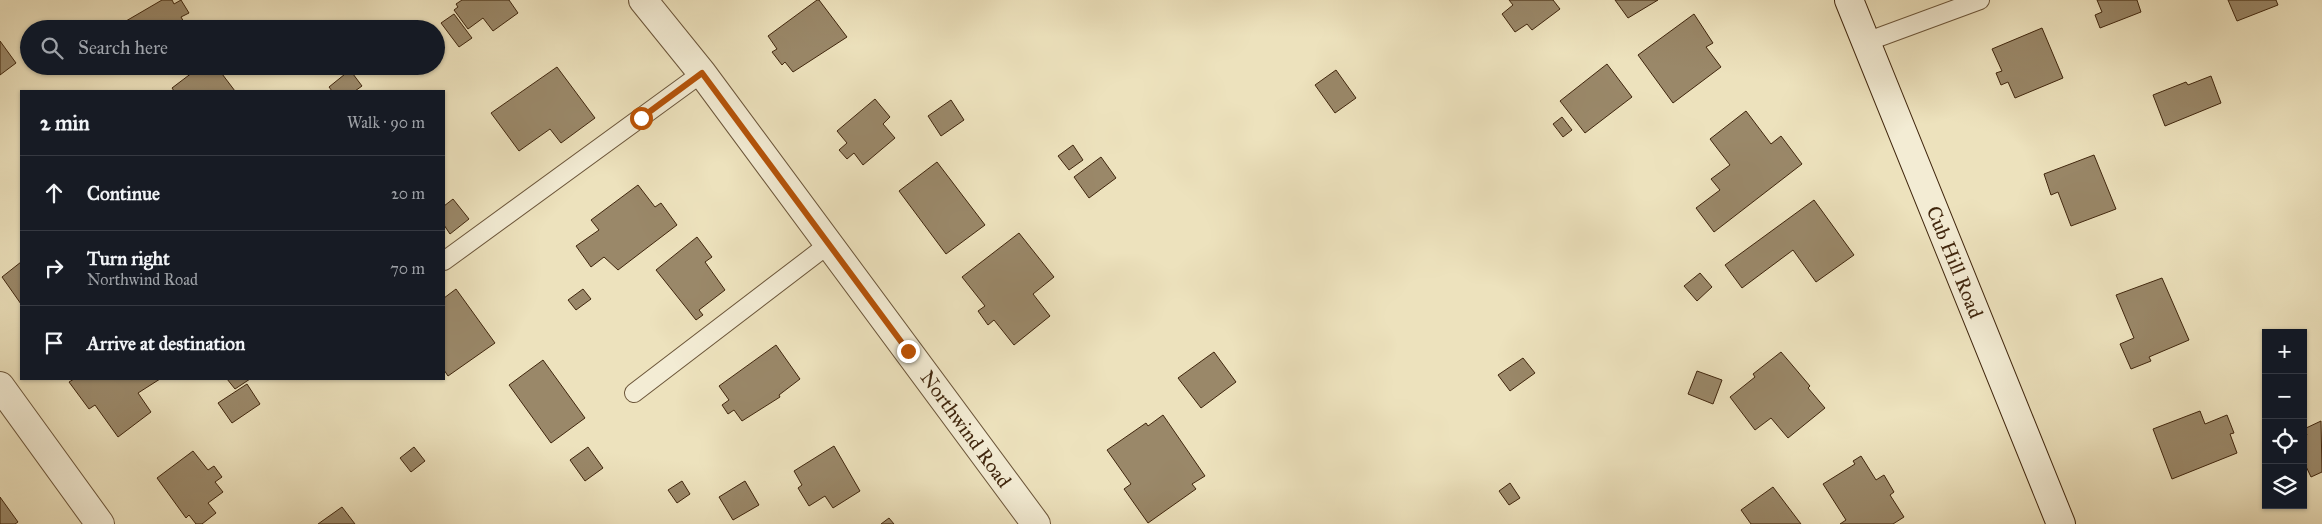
<!DOCTYPE html>
<meta charset="utf-8">
<style>
body{margin:0;font-family:"IM FELL Great Primer",serif;background:#242831;color:#f1f3f6}
.controls{position:absolute;right:15px;bottom:15px;display:grid;overflow:hidden;border-radius:0px;box-shadow:0 1px 4px #0004}
.controls button{width:45px;height:45px;display:grid;place-items:center;padding:0;border:0;border-bottom:1px solid #363941;background:#171b24;color:#f1f3f6;font:25px sans-serif}
.stop{position:absolute;width:15px;height:15px;margin:-11px;border:4px solid #b45309;border-radius:50%;background:#fff}
.stop.end{background:#b45309;border-color:#fff;box-shadow:0 1px 5px #0008}
.list{margin:0;padding:0;list-style:none}
h2{display:flex;justify-content:space-between;align-items:center;height:65px;margin:0;padding:0 20px;font-size:21px}
h2 small{font-size:16px;font-weight:400;color:#9ea1a6}
.list li{display:grid;grid-template-columns:32px 1fr auto;gap:15px;align-items:center;box-sizing:border-box;height:75px;padding:0 20px;border-top:1px solid #363941}
.list b{display:block;font-size:19px;white-space:nowrap}
.list p{margin:0;font-size:16px;white-space:nowrap;color:#9ea1a6}
.list em{font-size:16px;font-style:normal;color:#9ea1a6}
.icon{flex:none;width:28px;height:28px;fill:none;stroke:currentColor;stroke-width:2;stroke-linecap:round;stroke-linejoin:round}
.map{position:relative;flex:none;width:2322px;height:524px;overflow:hidden}
.search{position:absolute;background:#171b24;box-shadow:0 1px 4px #0004;left:20px;top:20px;width:425px;height:55px;display:flex;align-items:center;gap:12px;box-sizing:border-box;padding:0 18px;border-radius:28px;color:#9ea1a6;font-size:19px}
.panel{position:absolute;background:#171b24;box-shadow:0 1px 4px #0004;left:20px;top:90px;width:425px;height:290px;border-radius:0px}
.map>svg:first-child{display:block}
.building{fill:#9a8869;stroke:#40260d}
.lines{fill:none;stroke-linecap:round;stroke-linejoin:round}
.lane-casing{stroke:#6b5539;stroke-width:20}
.street-casing{stroke:#6b5539;stroke-width:30}
.secondary-casing{stroke:#40260d;stroke-width:30}
.lane{stroke:#f3ecd4;stroke-width:18}
.street{stroke:#f3ecd4;stroke-width:28}
.secondary{stroke:#f3ecd4;stroke-width:28}
.route{stroke:#b45309;stroke-width:6}
.labels{text-anchor:middle;stroke-width:4;stroke-linejoin:round;paint-order:stroke}
.street-label{font-size:20px;fill:#40260d;stroke:#f3ecd4}
</style>
<div class="map">
<svg width="2322" height="524" viewBox="0 0 2322 524">
<rect width="100%" height="100%" fill="#ede2bd"/>
<filter id="stains"><feTurbulence type="fractalNoise" baseFrequency=".004" numOctaves="4"/><feColorMatrix values="0 0 0 0 .2 0 0 0 0 .09 0 0 0 0 .02 0 0 0 .5 -.17"/></filter>
<radialGradient id="worn" r=".72"><stop offset=".6" stop-color="#630" stop-opacity="0"/><stop offset="1" stop-color="#630" stop-opacity=".3"/></radialGradient>
<g class="building">
<polygon points="162,0 172,0 174,4 181,0 189,13 181,17 188,29 114,28"/>
<polygon points="462,0 509,0 518,13 493,31 483,18 468,29 454,10 458,7 456,4"/>
<polygon points="817,0 819,0 847,37 793,72 785,62 782,65 772,52 777,49 768,36"/>
<polygon points="1509,0 1553,0 1560,9 1532,30 1527,24 1515,32 1502,14 1513,5"/>
<polygon points="1615,0 1658,0 1628,18"/>
<polygon points="2097,0 2137,0 2141,12 2100,28 2095,15 2102,12"/>
<polygon points="2228,0 2276,0 2278,5 2237,21"/>
<polygon points="454,14 472,38 459,47 441,23"/>
<polygon points="1694,14 1713,43 1706,47 1721,67 1673,103 1638,55"/>
<polygon points="2042,28 2063,78 2015,98 2008,82 2001,85 1996,73 2002,71 1992,49"/>
<polygon points="0,41 16,63 0,75"/>
<polygon points="1607,64 1632,97 1585,133 1560,101"/>
<polygon points="201,66 216,66 235,91 174,91 172,88"/>
<polygon points="557,67 595,118 561,143 550,129 519,151 491,113"/>
<polygon points="350,70 362,86 355,91 332,91 329,87"/>
<polygon points="1336,70 1356,98 1335,113 1315,85"/>
<polygon points="2211,76 2221,103 2165,126 2153,95 2186,82 2188,85"/>
<polygon points="875,99 890,117 883,124 895,138 863,165 854,153 847,159 839,150 847,143 837,131"/>
<polygon points="951,100 964,120 941,136 928,116"/>
<polygon points="1746,111 1771,144 1781,136 1802,164 1714,232 1696,208 1720,190 1711,179 1730,165 1710,139"/>
<polygon points="1562,117 1572,130 1563,137 1553,124"/>
<polygon points="1073,145 1083,160 1069,170 1058,156"/>
<polygon points="2094,155 2116,209 2071,226 2058,192 2051,195 2044,174"/>
<polygon points="1101,157 1116,178 1089,198 1074,177"/>
<polygon points="937,162 985,225 946,254 899,191"/>
<polygon points="638,185 655,207 661,203 677,225 618,270 604,257 591,267 576,246 599,230 591,220"/>
<polygon points="453,199 469,219 450,234 444,225 444,206"/>
<polygon points="1814,200 1854,255 1816,282 1793,250 1742,288 1725,265"/>
<polygon points="1019,233 1054,277 1033,294 1050,316 1014,345 994,320 988,325 978,311 985,306 962,277"/>
<polygon points="697,237 712,257 705,262 725,290 699,310 703,315 696,320 656,270"/>
<polygon points="21,262 21,304 2,277"/>
<polygon points="1700,273 1712,287 1697,301 1684,286"/>
<polygon points="2162,278 2189,340 2149,357 2151,361 2131,369 2120,344 2134,338 2116,295"/>
<polygon points="456,289 495,343 448,376 444,370 444,298"/>
<polygon points="583,289 591,299 576,310 568,300"/>
<polygon points="776,345 800,379 779,395 780,397 742,421 734,410 728,414 722,405 729,400 719,386"/>
<polygon points="1214,352 1236,382 1201,408 1178,378"/>
<polygon points="1781,352 1810,386 1808,388 1825,408 1788,438 1771,418 1755,430 1730,397 1755,377 1753,374"/>
<polygon points="1523,358 1535,373 1510,391 1498,375"/>
<polygon points="543,360 585,418 551,443 509,385"/>
<polygon points="1697,371 1722,380 1713,404 1688,394"/>
<polygon points="74,379 160,379 138,393 151,412 118,437 95,405 89,409 69,382"/>
<polygon points="227,379 250,379 235,389"/>
<polygon points="247,384 260,404 232,423 218,403"/>
<polygon points="2200,411 2205,424 2227,415 2234,433 2230,434 2237,453 2172,479 2153,429"/>
<polygon points="1163,415 1205,476 1192,484 1196,489 1148,523 1124,489 1131,484 1107,450 1146,423 1148,426"/>
<polygon points="2321,421 2322,472 2311,477 2303,460 2303,437 2307,435 2304,429"/>
<polygon points="834,446 860,491 833,508 825,496 809,506 798,488 802,485 794,471"/>
<polygon points="414,447 425,461 411,472 400,458"/>
<polygon points="588,447 603,468 585,481 570,460"/>
<polygon points="193,451 208,470 214,466 222,477 215,482 223,492 208,503 216,513 202,524 196,524 189,515 186,518 157,478"/>
<polygon points="1861,456 1876,480 1884,475 1894,492 1890,495 1904,517 1893,524 1840,524 1846,520 1823,484 1855,464 1853,461"/>
<polygon points="682,481 690,494 677,503 668,490"/>
<polygon points="745,481 759,505 733,520 719,497"/>
<polygon points="1510,483 1520,498 1509,505 1499,491"/>
<polygon points="1773,487 1801,524 1751,524 1741,510"/>
<polygon points="0,497 18,522 15,524 0,524"/>
<polygon points="342,507 355,524 318,524"/>
<polygon points="889,518 894,524 881,524"/>
</g>
<g class="lines">
<defs>
<g id="lane">
<polyline points="1866,42 1980,0"/>
<polyline points="444,261 702,73"/>
<polyline points="634,393 829,244"/>
</g>
<g id="street">
<polyline points="643,0 702,73 1036,524"/>
<polyline points="0,386 100,524"/>
</g>
<polyline id="secondary" points="1849,0 2061,524"/>
</defs>
<use href="#lane" class="lane-casing"/>
<use href="#street" class="street-casing"/>
<use href="#secondary" class="secondary-casing"/>
<use href="#lane" class="lane"/>
<use href="#street" class="street"/>
<use href="#secondary" class="secondary"/>
</g>
<g class="lines">
<polyline class="route" points="641,118 702,73 908,351"/>
</g>
<g class="labels">
<g class="street-label">
<text transform="translate(1955 262) rotate(68)" y="7">Cub Hill Road</text>
<text transform="translate(966 429) rotate(54)" y="7">Northwind Road</text>
</g>
</g>
<rect width="100%" height="100%" filter="url(#stains)"/>
<rect width="100%" height="100%" fill="url(#worn)"/>
</svg>
<div class="controls">
<button>+</button>
<button>−</button>
<button><svg class="icon" aria-label="locate" viewBox="0 0 24 24"><circle cx="12" cy="12" r="6"/><path d="M12 2v4M12 18v4M2 12h4M18 12h4"/></svg></button>
<button><svg class="icon" aria-label="layers" viewBox="0 0 24 24"><path d="M12 4l9 5-9 5-9-5zM3 14l9 5 9-5"/></svg></button>
</div>
<div class="stop" style="left:641px;top:118px"></div>
<div class="stop end" style="left:908px;top:351px"></div>
<div class="search"><svg class="icon" aria-label="search" viewBox="0 0 24 24"><circle cx="10" cy="10" r="6"/><path d="M15 15l6 6"/></svg>Search here</div>
<section class="panel">
<h2>2 min<small>Walk · 90 m</small></h2>
<ul class="list">
<li><svg class="icon" aria-label="ahead" viewBox="0 0 24 24"><path d="M12 20V5M6 11l6-6 6 6"/></svg><div><b>Continue</b></div><em>20 m</em></li>
<li><svg class="icon" aria-label="right" viewBox="0 0 24 24"><path d="M7 20v-9h11M14 6l5 5-5 5"/></svg><div><b>Turn right</b><p>Northwind Road</p></div><em>70 m</em></li>
<li><svg class="icon" aria-label="arrive" viewBox="0 0 24 24"><path d="M6 21V4h12l-3 4 3 4H6"/></svg><div><b>Arrive at destination</b></div></li>
</ul>
</section>
</div>
